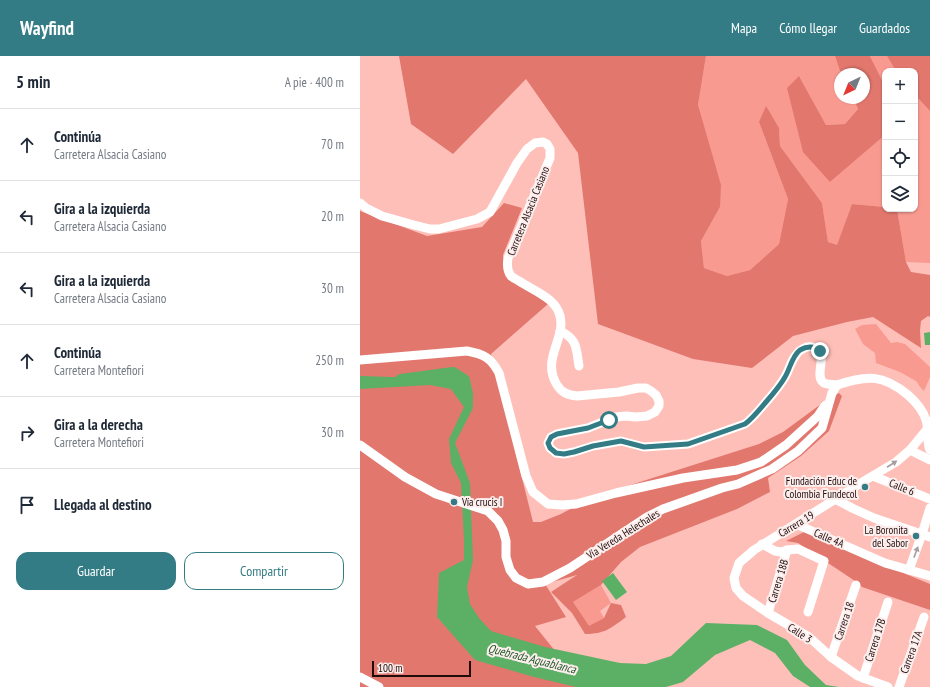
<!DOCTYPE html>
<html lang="es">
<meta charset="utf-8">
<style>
body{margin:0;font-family:"PT Sans Narrow",sans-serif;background:#f2f2f3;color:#1f2937}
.controls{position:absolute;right:12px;top:12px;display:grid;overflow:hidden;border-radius:8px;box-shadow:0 1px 3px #0004}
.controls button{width:36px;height:36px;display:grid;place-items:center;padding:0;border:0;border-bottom:1px solid #e0e1e3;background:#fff;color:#1f2937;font:20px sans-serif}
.compass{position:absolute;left:474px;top:12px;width:36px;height:36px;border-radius:50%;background:#fff;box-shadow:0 1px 3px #0004;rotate:223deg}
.scale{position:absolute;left:12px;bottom:10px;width:99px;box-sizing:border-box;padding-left:4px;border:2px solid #200c0a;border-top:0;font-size:11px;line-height:14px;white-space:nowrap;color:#200c0a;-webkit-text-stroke:3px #fceeed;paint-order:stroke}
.stop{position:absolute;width:12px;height:12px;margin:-9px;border:3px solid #347c85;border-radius:50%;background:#fff}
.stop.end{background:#347c85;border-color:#fff;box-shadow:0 1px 4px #0008}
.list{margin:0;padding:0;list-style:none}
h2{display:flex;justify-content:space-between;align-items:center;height:52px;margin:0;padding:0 16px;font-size:17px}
h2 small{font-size:13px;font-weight:400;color:#747a83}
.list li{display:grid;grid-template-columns:26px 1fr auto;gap:12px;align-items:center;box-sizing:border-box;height:72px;padding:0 16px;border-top:1px solid #e0e1e3}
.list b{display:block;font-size:15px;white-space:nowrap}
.list p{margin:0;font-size:13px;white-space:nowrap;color:#747a83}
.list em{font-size:13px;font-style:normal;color:#747a83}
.actions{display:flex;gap:8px;padding:12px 16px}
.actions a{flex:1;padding:9px 0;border:1px solid #347c85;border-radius:12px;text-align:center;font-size:14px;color:#347c85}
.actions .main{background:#347c85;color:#fff}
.icon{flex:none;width:22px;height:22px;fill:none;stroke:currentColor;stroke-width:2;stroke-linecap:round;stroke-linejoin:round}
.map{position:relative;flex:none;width:570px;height:631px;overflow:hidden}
header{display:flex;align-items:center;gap:24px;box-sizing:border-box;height:56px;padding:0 20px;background:#347c85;color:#fff}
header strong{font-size:19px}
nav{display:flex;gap:22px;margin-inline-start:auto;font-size:14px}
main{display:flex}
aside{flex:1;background:#fff}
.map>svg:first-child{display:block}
.green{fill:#f89a90}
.forest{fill:#e2776e}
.water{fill:#5cb066}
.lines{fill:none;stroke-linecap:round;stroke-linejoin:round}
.river{stroke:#5cb066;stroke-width:12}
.minor{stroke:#fff;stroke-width:9}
.oneway{fill:#a69e9d}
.route{stroke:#347c85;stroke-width:5}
.poi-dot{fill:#347c85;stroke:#fceeed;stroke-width:1.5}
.labels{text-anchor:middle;stroke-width:4;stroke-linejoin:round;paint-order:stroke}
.street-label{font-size:11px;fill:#200c0a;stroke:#fceeed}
.poi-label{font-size:11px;fill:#200c0a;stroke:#fceeed;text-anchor:end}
.water-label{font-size:12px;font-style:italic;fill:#1e5828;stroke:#fceeed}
</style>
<header>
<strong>Wayfind</strong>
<nav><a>Mapa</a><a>Cómo llegar</a><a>Guardados</a></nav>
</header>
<main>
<aside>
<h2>5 min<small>A pie · 400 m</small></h2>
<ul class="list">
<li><svg class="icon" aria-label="ahead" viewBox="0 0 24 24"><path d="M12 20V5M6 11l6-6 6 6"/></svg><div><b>Continúa</b><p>Carretera Alsacia Casiano</p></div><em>70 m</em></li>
<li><svg class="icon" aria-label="left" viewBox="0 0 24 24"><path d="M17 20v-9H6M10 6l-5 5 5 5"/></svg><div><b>Gira a la izquierda</b><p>Carretera Alsacia Casiano</p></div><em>20 m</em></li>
<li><svg class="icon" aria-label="left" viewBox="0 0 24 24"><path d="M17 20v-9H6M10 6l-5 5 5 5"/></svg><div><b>Gira a la izquierda</b><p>Carretera Alsacia Casiano</p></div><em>30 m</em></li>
<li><svg class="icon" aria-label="ahead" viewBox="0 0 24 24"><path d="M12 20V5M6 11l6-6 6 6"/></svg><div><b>Continúa</b><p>Carretera Montefiori</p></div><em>250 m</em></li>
<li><svg class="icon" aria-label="right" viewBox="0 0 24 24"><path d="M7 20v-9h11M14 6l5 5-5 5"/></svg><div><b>Gira a la derecha</b><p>Carretera Montefiori</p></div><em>30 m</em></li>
<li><svg class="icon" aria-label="arrive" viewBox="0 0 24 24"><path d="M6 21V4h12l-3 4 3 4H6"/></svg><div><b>Llegada al destino</b></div></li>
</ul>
<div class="actions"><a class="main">Guardar</a><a>Compartir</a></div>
</aside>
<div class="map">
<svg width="570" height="631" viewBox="0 0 570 631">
<rect width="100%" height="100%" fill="#febfb8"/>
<g class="green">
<polygon points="346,0 475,0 481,18 480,42 493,42 498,53 485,68 466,69 439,20 470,126 525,79 525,151 492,148 477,190 468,186 462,147 420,90 419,72 399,66 428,143 419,188 390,214 367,220 344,212 341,185 360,151 338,49"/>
<polygon points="510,0 527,0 536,15 525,15 525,30"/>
<polygon points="555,39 570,55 570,207 546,206 537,153 555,153"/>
<polygon points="516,268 531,287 537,286 545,288 570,311 570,321 564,335 561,332 556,325 540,316 516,307 515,297 503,288 495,273 502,269"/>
<polygon points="241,529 251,547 240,555 244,562 228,571 213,546"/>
</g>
<g class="forest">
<polygon points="39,0 346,0 338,49 361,129 360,151 341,185 344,212 367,220 390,214 419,188 428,143 399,66 406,50 419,72 420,90 462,147 468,186 477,189 492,148 525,151 525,153 537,153 546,206 551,216 570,219 570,261 568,260 561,265 560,274 561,292 513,261 487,266 433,280 392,312 333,303 238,268 218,97 166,23 93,98 51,68"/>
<polygon points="475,0 510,0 525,30 525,79 470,126 443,96 427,32 439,20 466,69 485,68 498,53 493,42 504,42 504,18 481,18"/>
<polygon points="527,0 570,0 570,55 555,39 555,15 536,15"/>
<path d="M144,147L162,152L143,199L146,219L188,248L131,298L173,466H181L201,458L233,441L399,388L423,376L457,351L479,337L482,340L469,375L441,400L408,422L410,436L377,453L280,491L261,506L241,529L213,546L229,570L244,562L251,547L261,549L266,561C251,572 245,578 225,578L212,557L191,536L217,519L185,528L206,561L175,570L204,606L240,631H0V155L67,180L122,171Z"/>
<polygon points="444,476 570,528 570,554 502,531 495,525 438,487 426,485"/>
</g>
<g class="water">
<polygon points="570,276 570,289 565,289 564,277"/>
<polygon points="0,320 96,323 112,332 113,352 95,387 110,427 113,504 107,531 110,548 119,562 131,575 185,591 260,607 286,608 311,600 346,567 397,569 427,584 445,609 466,629 479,631 450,631 433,620 415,597 390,584 355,599 323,626 306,631 216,631 174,621 115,604 77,561 79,517 104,504 104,484 101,427 91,407 89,383 104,351 91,333 70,329 0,333"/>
<polygon points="253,517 267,536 256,544 242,525"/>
</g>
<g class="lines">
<polyline class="river" points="41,324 93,317 104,324 107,339 107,343"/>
<g class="minor">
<path d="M0,147L6,152L22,160L54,169L70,173H79L117,163L130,156L157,107L167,93L175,87L183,86L187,88L190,93V102L148,202C147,208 147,215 151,220C153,222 157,224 159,225C174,235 196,242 200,260C206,283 181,303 197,329C202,337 208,339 217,340L259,336L278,332H286L291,335L296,339L299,345V350L295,356L287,360L275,361L267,360L255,361L228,372L197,378L191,381L188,387L190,392L196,397L204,398L214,396L233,390L261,385L284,391L328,388L385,368C393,362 399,354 406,346C413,338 420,330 425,321C429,314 431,305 436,299C439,294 446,290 452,291C472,293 452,320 464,327C468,329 473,328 477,329"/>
<path d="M200,275C218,283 216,293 219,310"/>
<path d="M0,304L107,295C124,298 131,302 139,317L166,420L173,436L188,448L202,449L216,448L256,437L323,422L377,414L401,406L426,389L458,360L464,351L466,349"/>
<path d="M0,389L45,421L76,438L128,455L138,465L143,474L146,485V501L150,514L156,522L168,528L183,526L210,512L287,461L303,453L362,432L378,428L412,413L438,395L462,372L472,337L477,329C506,319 523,318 548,339C556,346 563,354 566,364C569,373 566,387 570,394"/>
<polyline points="550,394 570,404"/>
<polyline points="513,420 570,443"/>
<polyline points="475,443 494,453 514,462 570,481"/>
<polyline points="436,468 525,507 570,520"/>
<polyline points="402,488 415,495 421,496 427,494 438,493 464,505 448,556"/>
<polyline points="549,514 562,478 570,452"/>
<polyline points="408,557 427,494"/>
<polyline points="471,601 496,529"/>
<polyline points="0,621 19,631"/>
<polyline points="503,622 528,546"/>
<polyline points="528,631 498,620 471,601 449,581 408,557 383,540 376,532 374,522 379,507 394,494 458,454 504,425 536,406 550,394 568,372"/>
<polyline points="539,631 564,561"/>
</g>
</g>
<defs><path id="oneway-solid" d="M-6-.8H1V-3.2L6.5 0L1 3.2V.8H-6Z"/></defs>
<g class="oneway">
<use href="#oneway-solid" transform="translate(532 408) rotate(-33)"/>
<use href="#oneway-solid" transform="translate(556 496) rotate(-70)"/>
</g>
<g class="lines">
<path class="route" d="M249,364L228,372L197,378L191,381L188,387L190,392L196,397L204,398L214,396L233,390L261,385L284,391L328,388L385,368C393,362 399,354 406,346C413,338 420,330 425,321C430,313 432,300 440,294C447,290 454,290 460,295"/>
</g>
<g class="poi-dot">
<circle cx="505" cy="431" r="4"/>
<circle cx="94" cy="446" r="4"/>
<circle cx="556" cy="480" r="4"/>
</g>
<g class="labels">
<g class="street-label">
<text transform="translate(168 155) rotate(-68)" y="4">Carretera Alsacia Casiano</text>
<text transform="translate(542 431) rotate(22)" y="4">Calle 6</text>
<text transform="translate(436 468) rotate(-31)" y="4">Carrera 19</text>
<text transform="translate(263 478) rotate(-32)" y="4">Vía Vereda Helechales</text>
<text transform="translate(469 482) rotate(23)" y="4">Calle 4A</text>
<text transform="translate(418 525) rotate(-73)" y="4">Carrera 18B</text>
<text transform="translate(484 565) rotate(-71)" y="4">Carrera 18</text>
<text transform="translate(440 577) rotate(33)" y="4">Calle 3</text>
<text transform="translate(515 584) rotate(-72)" y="4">Carrera 17B</text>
<text transform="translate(551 596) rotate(-70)" y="4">Carrera 17A</text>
</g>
<g class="poi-label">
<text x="497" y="429">Fundación Educ de<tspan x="497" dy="13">Colombia Fundecol</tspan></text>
<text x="102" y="450" text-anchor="start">Vía crucis I</text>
<text x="548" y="478">La Boronita<tspan x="548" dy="13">del Sabor</tspan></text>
</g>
<g class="water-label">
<text transform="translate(172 603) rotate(14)" y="4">Quebrada Aguablanca</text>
</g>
</g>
</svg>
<div class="controls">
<button>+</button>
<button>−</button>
<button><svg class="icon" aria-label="locate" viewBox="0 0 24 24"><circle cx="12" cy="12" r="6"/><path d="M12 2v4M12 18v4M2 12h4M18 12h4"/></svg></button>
<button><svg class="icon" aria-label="layers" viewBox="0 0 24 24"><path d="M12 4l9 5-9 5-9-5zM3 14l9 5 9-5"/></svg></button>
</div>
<svg class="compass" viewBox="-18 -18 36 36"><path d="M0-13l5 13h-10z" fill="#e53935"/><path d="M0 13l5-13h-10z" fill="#747a83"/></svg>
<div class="scale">100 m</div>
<div class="stop" style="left:249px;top:364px"></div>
<div class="stop end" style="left:460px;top:295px"></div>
</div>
</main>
